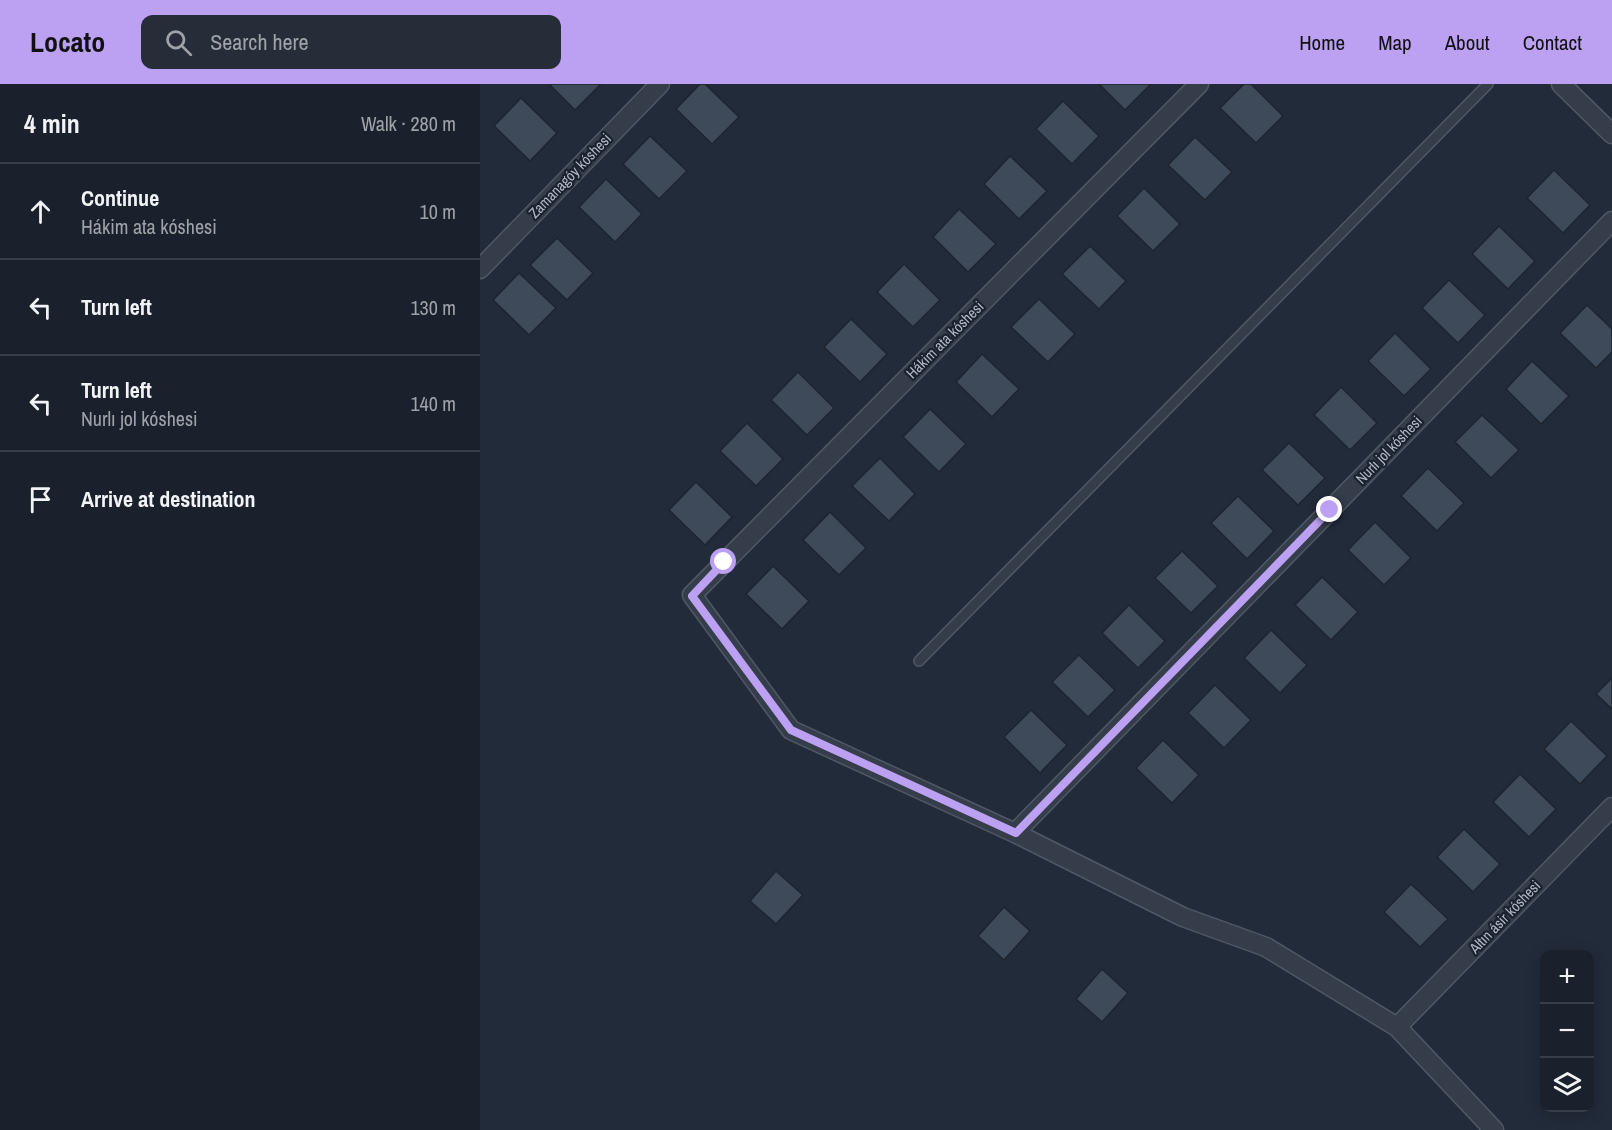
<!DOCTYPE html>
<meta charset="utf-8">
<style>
body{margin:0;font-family:"Archivo Narrow",sans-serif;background:#272d38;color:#f1f3f6}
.controls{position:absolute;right:18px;bottom:18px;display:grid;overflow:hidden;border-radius:12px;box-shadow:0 3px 15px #0003}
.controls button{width:54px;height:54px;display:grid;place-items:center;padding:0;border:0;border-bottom:2px solid #383e48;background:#1a202c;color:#f1f3f6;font:30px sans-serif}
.stop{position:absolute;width:18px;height:18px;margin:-14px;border:4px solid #bca0f2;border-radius:50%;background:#fff}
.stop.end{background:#bca0f2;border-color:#fff;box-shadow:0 2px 6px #0008}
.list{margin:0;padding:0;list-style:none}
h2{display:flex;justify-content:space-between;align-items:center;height:78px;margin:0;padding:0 24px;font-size:26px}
h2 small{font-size:20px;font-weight:400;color:#9fa3a9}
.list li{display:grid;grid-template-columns:39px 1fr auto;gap:18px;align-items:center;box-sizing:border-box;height:96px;padding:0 24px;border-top:2px solid #383e48}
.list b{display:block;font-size:22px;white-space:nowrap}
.list p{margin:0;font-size:20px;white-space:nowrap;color:#9fa3a9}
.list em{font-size:20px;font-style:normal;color:#9fa3a9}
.icon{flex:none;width:33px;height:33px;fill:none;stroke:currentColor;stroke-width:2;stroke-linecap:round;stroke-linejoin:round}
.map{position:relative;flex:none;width:1132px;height:1046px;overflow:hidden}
header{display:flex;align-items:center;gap:36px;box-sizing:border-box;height:84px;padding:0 30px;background:#bca0f2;color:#111}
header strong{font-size:28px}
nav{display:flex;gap:33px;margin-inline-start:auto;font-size:21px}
.search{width:420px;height:54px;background:#272d38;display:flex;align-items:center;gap:15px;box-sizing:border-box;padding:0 21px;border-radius:12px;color:#9fa3a9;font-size:22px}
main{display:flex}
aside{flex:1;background:#1a202c}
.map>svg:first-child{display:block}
.building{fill:#3e4959;stroke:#1d2431;stroke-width:1.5}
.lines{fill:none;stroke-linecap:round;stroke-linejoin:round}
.lane-casing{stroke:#505865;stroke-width:12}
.street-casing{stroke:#505865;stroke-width:21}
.lane{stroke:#353d4a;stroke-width:9}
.street{stroke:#353d4a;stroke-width:18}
.route{stroke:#bca0f2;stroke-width:8}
.labels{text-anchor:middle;stroke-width:4.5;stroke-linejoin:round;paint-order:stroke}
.street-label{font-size:15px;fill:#b0b8c6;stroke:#1b222f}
</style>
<header>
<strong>Locato</strong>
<div class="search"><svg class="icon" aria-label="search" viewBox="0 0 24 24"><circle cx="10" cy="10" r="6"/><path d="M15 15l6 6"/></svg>Search here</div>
<nav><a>Home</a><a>Map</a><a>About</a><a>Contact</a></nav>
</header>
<main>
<aside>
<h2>4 min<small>Walk · 280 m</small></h2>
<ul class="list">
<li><svg class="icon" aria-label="ahead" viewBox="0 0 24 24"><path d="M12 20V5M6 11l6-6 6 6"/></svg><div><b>Continue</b><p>Hákim ata kóshesi</p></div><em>10 m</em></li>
<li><svg class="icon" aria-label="left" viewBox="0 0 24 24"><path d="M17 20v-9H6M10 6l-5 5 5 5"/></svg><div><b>Turn left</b></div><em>130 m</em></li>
<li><svg class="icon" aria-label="left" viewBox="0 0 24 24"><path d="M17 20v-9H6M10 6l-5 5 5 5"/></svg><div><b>Turn left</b><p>Nurlı jol kóshesi</p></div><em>140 m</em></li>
<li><svg class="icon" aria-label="arrive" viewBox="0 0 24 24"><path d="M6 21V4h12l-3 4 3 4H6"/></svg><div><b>Arrive at destination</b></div></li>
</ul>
</aside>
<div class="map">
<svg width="1132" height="1046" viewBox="0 0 1132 1046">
<rect width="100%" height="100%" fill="#222b3a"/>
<g class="building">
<polygon points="69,0 121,0 95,26"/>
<polygon points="220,0 225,0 259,33 232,60 196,25"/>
<polygon points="619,0 671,0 645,26"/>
<polygon points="764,0 771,0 803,32 776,59 740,24"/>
<polygon points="41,14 77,49 50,77 14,42"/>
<polygon points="583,17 619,52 592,80 556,45"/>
<polygon points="170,52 207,87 179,115 143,80"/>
<polygon points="715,53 752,88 725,116 688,81"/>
<polygon points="530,72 567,107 539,135 504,100"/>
<polygon points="1074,86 1110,121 1083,149 1047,114"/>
<polygon points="126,95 162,130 135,158 99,123"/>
<polygon points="664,104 700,140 673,167 637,132"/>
<polygon points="479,125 516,160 488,188 453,153"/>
<polygon points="1019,142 1055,177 1028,205 992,170"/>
<polygon points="77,154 113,189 87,216 50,181"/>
<polygon points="610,162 646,197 619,225 582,190"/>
<polygon points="424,180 460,216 433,243 397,208"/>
<polygon points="39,189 76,224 49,251 13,216"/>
<polygon points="969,196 1005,231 978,259 942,224"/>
<polygon points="559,215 595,250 568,278 531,243"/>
<polygon points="1107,221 1132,245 1132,268 1116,284 1080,249"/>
<polygon points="371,235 407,270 380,298 344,263"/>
<polygon points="915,249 951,285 924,312 888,277"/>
<polygon points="502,270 539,305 512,333 476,298"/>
<polygon points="1052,277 1089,312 1061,340 1026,305"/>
<polygon points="318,288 354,324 327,351 291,316"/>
<polygon points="861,303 897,339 870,366 834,331"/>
<polygon points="450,325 486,360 459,388 423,353"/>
<polygon points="1002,331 1039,366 1011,394 975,358"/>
<polygon points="267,339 303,375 276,402 240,367"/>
<polygon points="809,359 845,394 818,421 782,386"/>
<polygon points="400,374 435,410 409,437 372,402"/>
<polygon points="948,384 984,419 957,447 921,412"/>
<polygon points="216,398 252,433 225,461 189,426"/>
<polygon points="758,412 794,447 767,475 731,439"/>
<polygon points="350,428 386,464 359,491 323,456"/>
<polygon points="895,438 931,474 904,501 868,466"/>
<polygon points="702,467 738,502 711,529 675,494"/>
<polygon points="293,482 329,517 302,545 266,510"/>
<polygon points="842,493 878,528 851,556 815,521"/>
<polygon points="649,521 685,557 658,584 622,549"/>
<polygon points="791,546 827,581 800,609 764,574"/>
<polygon points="599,571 635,606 608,633 572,598"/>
<polygon points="1132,594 1132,625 1116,610"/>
<polygon points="735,601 771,636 744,664 708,629"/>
<polygon points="551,626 587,661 560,689 524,653"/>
<polygon points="1091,637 1127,672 1100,700 1064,665"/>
<polygon points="683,656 719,691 692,719 656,684"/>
<polygon points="1040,690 1076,725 1049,753 1013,718"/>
<polygon points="984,745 1020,780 993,808 957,773"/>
<polygon points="296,787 323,811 296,840 270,817"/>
<polygon points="931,800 968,835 940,863 904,828"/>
<polygon points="524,823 550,847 524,876 498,852"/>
<polygon points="622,885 648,909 622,938 596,915"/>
</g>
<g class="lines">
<defs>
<polyline id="lane" points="439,577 1008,0"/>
<g id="street">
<polyline points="719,0 212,511 311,646 535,749 703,833 786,863 917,943 1014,1046"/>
<polyline points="1081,0 1132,50"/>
<polyline points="0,185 180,0"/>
<polyline points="535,749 1132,137"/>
<polyline points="917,943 1132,723"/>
</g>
</defs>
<use href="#lane" class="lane-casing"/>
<use href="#street" class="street-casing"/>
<use href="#lane" class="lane"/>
<use href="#street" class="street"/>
</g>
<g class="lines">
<polyline class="route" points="244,478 212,512 311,646 536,749 850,426"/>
</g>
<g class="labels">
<g class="street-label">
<text transform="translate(90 92) rotate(-46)" y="5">Zamanagóy kóshesi</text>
<text transform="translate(465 256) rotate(-45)" y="5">Hákim ata kóshesi</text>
<text transform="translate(909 366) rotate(-46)" y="5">Nurlı jol kóshesi</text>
<text transform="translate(1025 833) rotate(-46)" y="5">Altın ásir kóshesi</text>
</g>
</g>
</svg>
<div class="controls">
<button>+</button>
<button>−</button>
<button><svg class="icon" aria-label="layers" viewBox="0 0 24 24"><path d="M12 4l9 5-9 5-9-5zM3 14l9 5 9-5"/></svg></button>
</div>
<div class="stop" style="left:244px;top:478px"></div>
<div class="stop end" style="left:850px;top:426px"></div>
</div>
</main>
